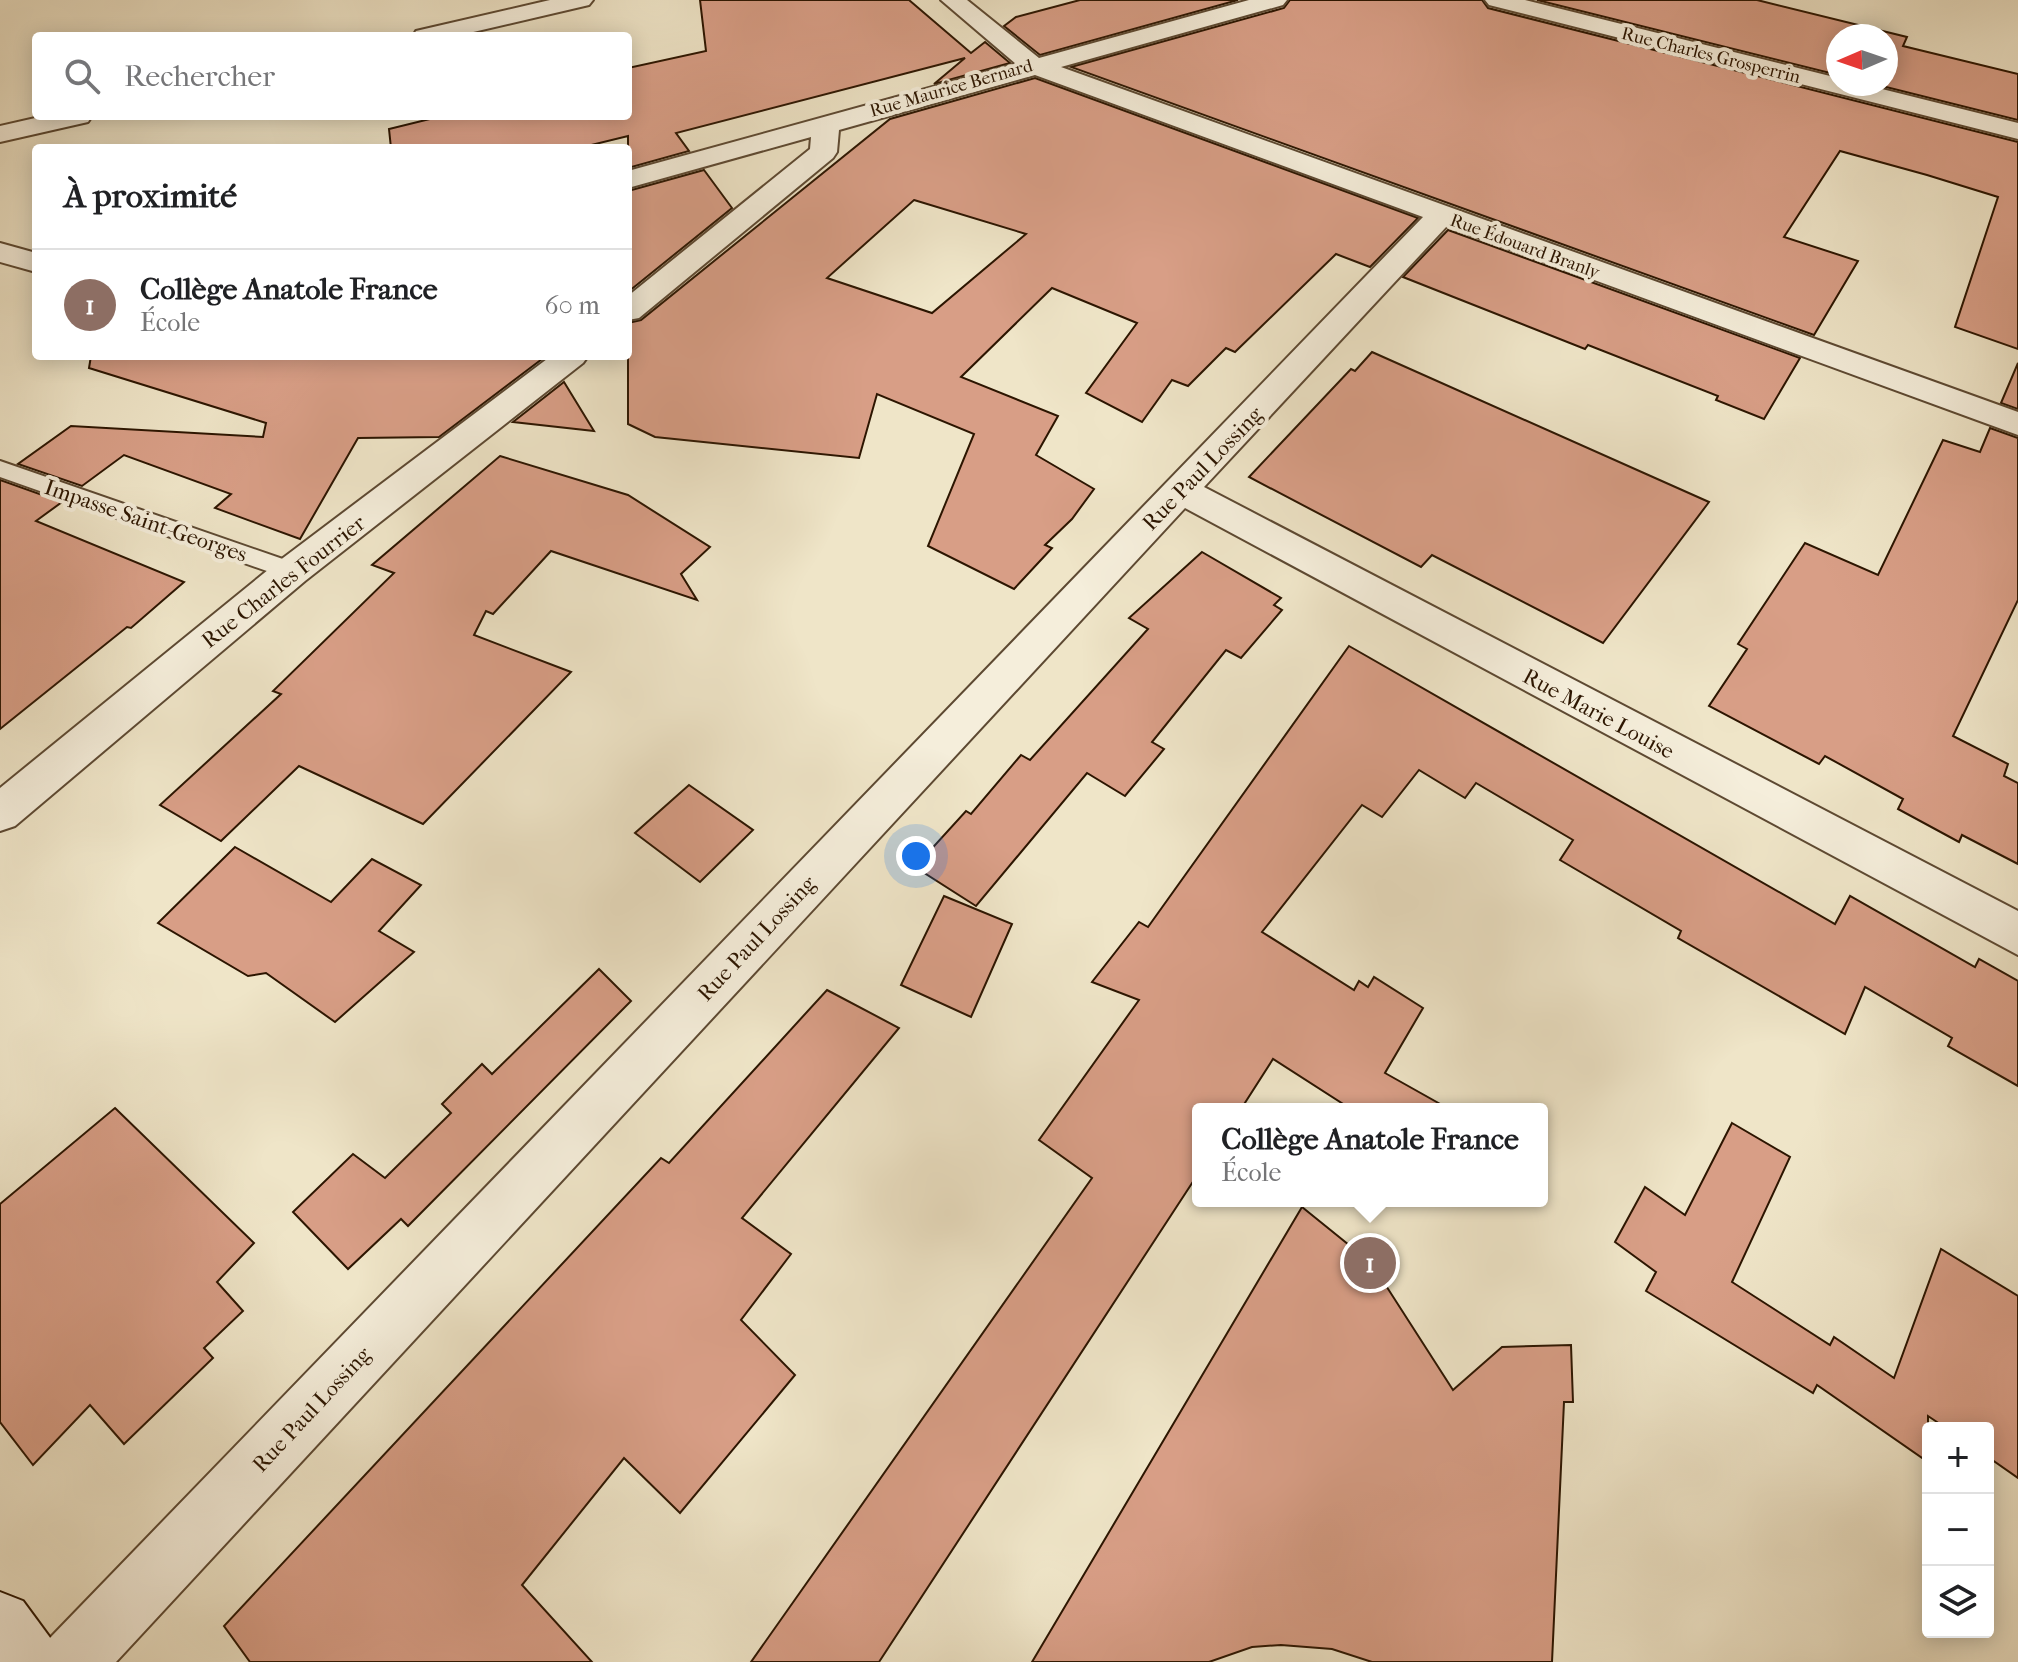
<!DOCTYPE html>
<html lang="fr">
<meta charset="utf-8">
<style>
body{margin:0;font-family:"IM FELL French Canon",serif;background:#f2f2f2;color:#202124}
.controls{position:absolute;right:24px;bottom:24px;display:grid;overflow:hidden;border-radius:8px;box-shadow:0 4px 20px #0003}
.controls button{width:72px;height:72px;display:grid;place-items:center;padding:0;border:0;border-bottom:2px solid #e0e0e0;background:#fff;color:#202124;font:40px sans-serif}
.compass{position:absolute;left:1826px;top:24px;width:72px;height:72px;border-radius:50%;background:#fff;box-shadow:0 4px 20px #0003;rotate:268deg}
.you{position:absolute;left:916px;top:856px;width:28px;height:28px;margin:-20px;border:6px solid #fff;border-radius:50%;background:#1a73e8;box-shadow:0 0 0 12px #1a73e833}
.badge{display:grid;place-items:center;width:52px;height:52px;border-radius:50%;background:#8f2418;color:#fff;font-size:26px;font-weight:700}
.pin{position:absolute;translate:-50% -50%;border:4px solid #fff;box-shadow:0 2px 8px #0006}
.popup{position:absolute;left:1192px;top:1103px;width:356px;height:104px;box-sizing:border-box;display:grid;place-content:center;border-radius:8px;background:#fff;filter:drop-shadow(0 2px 6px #0005);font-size:26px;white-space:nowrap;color:#757577}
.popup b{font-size:30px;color:#202124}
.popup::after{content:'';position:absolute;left:50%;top:100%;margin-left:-16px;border:16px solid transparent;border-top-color:#fff}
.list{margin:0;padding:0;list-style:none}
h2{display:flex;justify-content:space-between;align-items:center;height:104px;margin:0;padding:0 32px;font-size:34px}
h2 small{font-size:26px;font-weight:400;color:#757577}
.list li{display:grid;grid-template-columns:52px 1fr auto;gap:24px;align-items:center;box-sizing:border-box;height:112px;padding:0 32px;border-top:2px solid #e0e0e0}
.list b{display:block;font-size:30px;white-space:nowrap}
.list p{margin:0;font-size:26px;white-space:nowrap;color:#757577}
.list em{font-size:26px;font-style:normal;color:#757577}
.icon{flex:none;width:44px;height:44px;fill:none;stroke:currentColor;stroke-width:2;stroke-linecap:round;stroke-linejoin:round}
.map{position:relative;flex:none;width:2018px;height:1662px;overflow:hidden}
.search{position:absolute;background:#fff;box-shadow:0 4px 20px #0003;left:32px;top:32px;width:600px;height:88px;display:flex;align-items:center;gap:20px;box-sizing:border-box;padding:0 28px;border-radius:8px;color:#757577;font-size:30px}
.panel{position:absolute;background:#fff;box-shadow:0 4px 20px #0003;left:32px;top:144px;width:600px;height:216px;border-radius:8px}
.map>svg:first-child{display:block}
.building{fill:#d89e86;stroke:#2c1500;stroke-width:2;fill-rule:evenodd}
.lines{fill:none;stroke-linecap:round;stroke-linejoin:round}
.lane-casing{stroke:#5d4932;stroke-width:4}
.street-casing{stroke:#5d4932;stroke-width:4}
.secondary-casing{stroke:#2c1500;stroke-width:4}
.lane{fill:#f5eedb;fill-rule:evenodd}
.street{fill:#f5eedb;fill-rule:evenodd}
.secondary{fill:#f5eedb;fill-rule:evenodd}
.labels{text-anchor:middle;stroke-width:8;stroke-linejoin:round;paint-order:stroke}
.far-street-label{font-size:18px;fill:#2c1500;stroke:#f5eedb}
.street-label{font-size:22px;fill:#2c1500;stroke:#f5eedb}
</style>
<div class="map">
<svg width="2018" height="1662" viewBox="0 0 2018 1662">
<rect width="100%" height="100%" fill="#efe5c8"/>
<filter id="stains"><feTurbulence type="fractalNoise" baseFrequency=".0025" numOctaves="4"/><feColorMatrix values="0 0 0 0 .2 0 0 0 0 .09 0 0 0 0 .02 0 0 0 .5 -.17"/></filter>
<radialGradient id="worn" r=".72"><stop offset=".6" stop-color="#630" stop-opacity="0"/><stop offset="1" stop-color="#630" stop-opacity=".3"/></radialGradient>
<g class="building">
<polygon points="700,0 909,0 971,53 985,42 1010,63 934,84 965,58 676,133 689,151 628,168 628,136 579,148 391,148 389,129 442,116 628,116 628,68 706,51"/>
<polygon points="1080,0 1238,0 1040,55 1004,26 1016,17"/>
<polygon points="1290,0 1482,0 1488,8 2018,142 2018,349 1955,327 1998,197 1927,175 1840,151 1784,237 1858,261 1814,335 1071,67 1284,8"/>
<polygon points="1537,0 1757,0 1907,37 1903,46 2018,74 2018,120 1874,84 1886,84 1886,36 1838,36 1838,75"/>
<path d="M1035,78L1418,218L1370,267L1336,254L1235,352L1226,348L1188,386L1172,380L1142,422L1086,393L1137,323L1052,288L961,377L1058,416L1036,455L1094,489L1072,519L1045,545L1052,548L1014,589L928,546L974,434L877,394L859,458L655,437L628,424V323L641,320L890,119ZM914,200L1026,234L932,313L827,278Z"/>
<polygon points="704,170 732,208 628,292 628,191"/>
<polygon points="1448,230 1800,358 1764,419 1716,400 1718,396 1588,345 1585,349 1403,277"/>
<polygon points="1372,352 1709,502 1603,643 1432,555 1421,567 1249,477 1351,369 1355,371"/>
<polygon points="91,356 546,356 439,437 358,438 300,539 215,508 231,494 124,455 82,486 18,464 71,426 263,437 266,423 89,368"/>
<polygon points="2018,363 2018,409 2001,403"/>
<polygon points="564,382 594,431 513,422"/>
<polygon points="1990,428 2018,438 2018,600 1953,736 2008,764 2004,776 2018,783 2018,864 1962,835 1959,842 1898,809 1903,799 1825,756 1819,764 1709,706 1747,649 1738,644 1805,543 1878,575 1943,440 1980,452"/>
<polygon points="500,456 628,495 710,547 681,574 697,600 551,551 493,614 486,611 474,635 571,672 423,824 299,766 221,841 160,805 281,694 273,691 394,573 372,565"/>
<polygon points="0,480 62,502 36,521 184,582 131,628 127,627 0,729"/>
<polygon points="1202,552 1281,598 1274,605 1282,610 1241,658 1226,650 1152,742 1164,749 1125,796 1087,773 976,906 915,867 966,811 971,814 1021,755 1030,760 1148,629 1129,618"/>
<polygon points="1349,646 1835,924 1850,896 1975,967 1979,959 2018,981 2018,1086 1948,1046 1952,1038 1865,987 1845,1034 1678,938 1681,931 1560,860 1573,840 1476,783 1465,798 1419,770 1382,817 1362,805 1262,932 1354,990 1359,981 1368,987 1374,977 1423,1008 1385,1073 1449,1109 1351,1109 1273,1059 1241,1109 1198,1109 1198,1174 879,1662 751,1662 1092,1178 1039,1140 1139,1000 1092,982 1139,922 1148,927"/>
<polygon points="689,785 753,830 700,882 635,833"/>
<polygon points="235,847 331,902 372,859 421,885 379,931 414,952 335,1022 266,973 248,976 158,923"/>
<polygon points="944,896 1012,924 971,1017 901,985"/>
<polygon points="599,969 631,1001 408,1226 401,1219 348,1269 293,1212 353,1154 385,1178 451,1113 442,1104 482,1064 492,1074"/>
<polygon points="827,990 899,1028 742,1218 791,1254 741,1320 795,1375 680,1513 624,1458 522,1585 592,1662 250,1662 224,1626 661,1158 669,1163"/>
<polygon points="115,1108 254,1243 217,1282 243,1311 204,1348 213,1358 124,1444 90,1405 33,1465 0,1422 0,1204"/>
<polygon points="1732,1123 1790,1157 1732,1282 1830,1345 1834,1337 1894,1378 1941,1249 2018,1296 2018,1478 1988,1457 1988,1428 1946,1428 1928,1416 1928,1462 1817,1385 1813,1393 1646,1291 1656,1272 1615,1242 1645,1187 1685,1215"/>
<polygon points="1302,1207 1349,1245 1383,1281 1453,1390 1502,1347 1571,1345 1573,1402 1564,1402 1552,1662 1372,1662 1332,1649 1281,1645 1252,1647 1209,1662 1032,1662"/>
</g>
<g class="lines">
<defs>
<polygon id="lane" points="0,461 300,565 304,571 300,577 292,580 284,577 0,477"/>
<g id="street">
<polygon points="550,0 593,0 589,5 456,36 413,36 416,31"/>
<polygon points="941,0 967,0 1039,58 1249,0 1287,0 1283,5 1061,67 2018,412 2018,435 1447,226 1204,487 2018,911 2018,955 1185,508 116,1662 40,1662 49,1639 1423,217 1035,75 839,130 837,152 833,158 639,318 628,320 628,296 810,149 811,137 628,188 628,171 1016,64"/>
<polygon points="1485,0 1525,0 1838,78 1838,84 1862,84 2018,123 2018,139 1489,5"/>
<polygon points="44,116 92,116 88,122 0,142 0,126"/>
<polygon points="0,243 36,253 36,272 0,262"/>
<polygon points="551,356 588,356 583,363 305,581 15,826 0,831 0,788 279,561"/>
</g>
<polygon id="secondary" points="0,1592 23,1601 51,1639 60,1662 0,1662"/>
</defs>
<use href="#lane" class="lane-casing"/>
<use href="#street" class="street-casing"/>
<use href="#secondary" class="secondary-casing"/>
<use href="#lane" class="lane"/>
<use href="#street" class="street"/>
<use href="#secondary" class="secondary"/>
</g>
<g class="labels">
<g class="far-street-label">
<text transform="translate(1711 55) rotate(14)" y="6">Rue Charles Grosperrin</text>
<text transform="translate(951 88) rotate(-16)" y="6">Rue Maurice Bernard</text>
<text transform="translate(1525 246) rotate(20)" y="6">Rue Édouard Branly</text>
</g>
<g class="street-label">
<text transform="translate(1202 468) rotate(-46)" y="8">Rue Paul Lossing</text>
<text transform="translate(146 520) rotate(19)" y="8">Impasse Saint-Georges</text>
<text transform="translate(283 581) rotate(-38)" y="8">Rue Charles Fourrier</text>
<text transform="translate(1599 713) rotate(28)" y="8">Rue Marie Louise</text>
<text transform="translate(756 938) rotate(-47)" y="8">Rue Paul Lossing</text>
<text transform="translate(311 1409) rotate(-47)" y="8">Rue Paul Lossing</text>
</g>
</g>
<rect width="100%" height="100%" filter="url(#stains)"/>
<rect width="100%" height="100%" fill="url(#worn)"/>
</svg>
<div class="controls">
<button>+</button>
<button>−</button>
<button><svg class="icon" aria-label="layers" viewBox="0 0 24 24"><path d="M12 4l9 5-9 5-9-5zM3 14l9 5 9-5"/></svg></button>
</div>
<svg class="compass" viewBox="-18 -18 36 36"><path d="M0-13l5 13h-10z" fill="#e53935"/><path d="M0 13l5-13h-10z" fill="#757577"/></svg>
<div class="you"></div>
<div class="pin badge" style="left:1370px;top:1263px;background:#8d6e63">1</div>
<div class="popup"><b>Collège Anatole France</b>École</div>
<div class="search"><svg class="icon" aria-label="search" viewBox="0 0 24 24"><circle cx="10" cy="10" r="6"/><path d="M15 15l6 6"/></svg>Rechercher</div>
<section class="panel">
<h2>À proximité<small></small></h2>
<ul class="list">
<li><span class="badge" style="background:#8d6e63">1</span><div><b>Collège Anatole France</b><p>École</p></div><em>60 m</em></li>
</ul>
</section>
</div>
